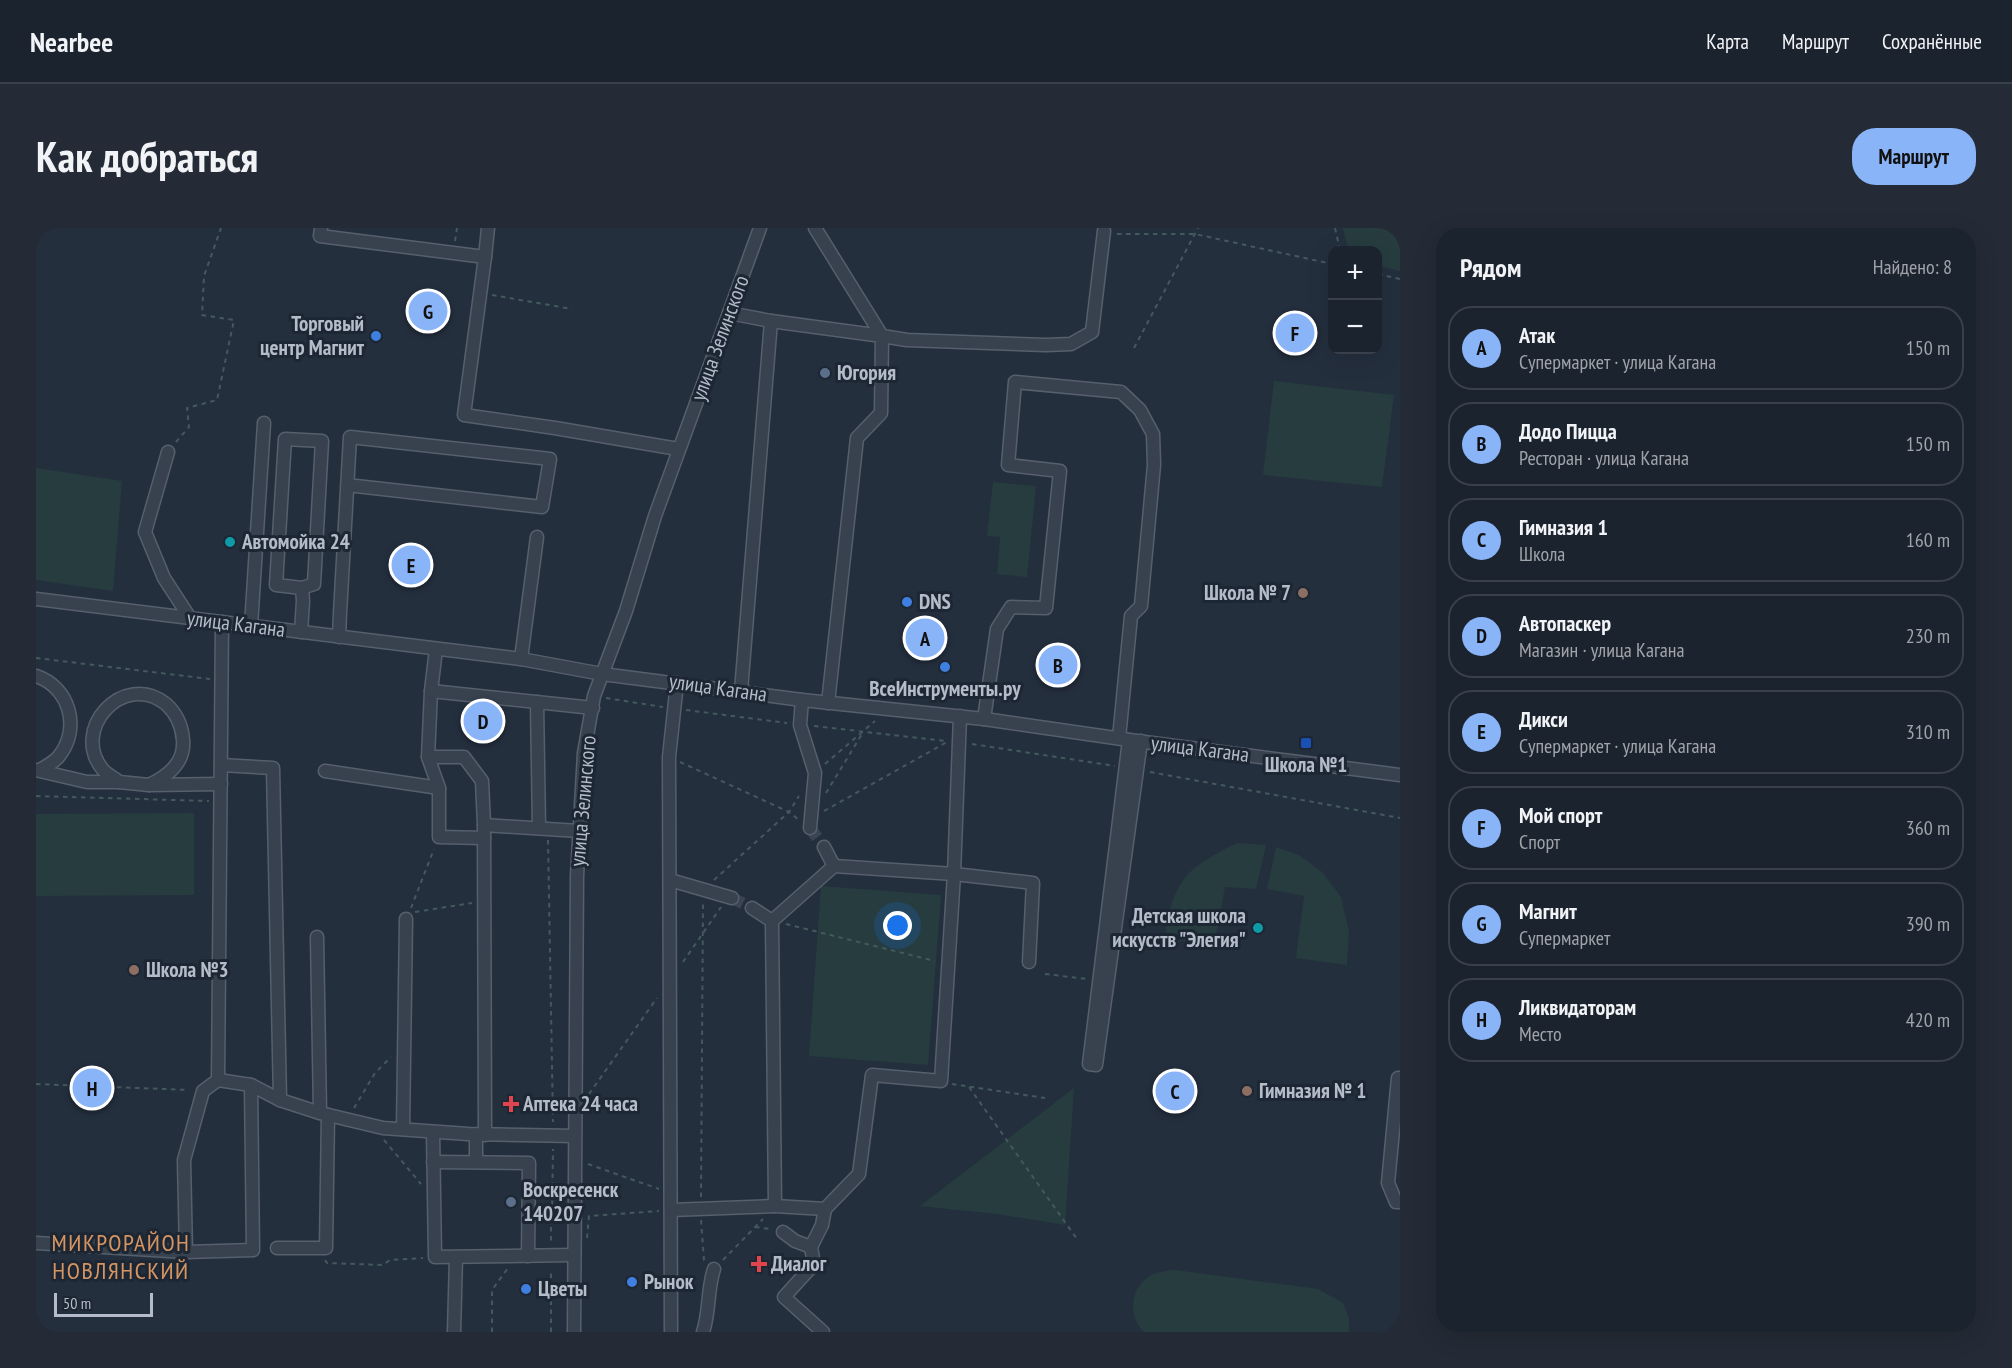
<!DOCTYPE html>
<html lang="ru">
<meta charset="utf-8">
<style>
body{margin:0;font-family:"PT Sans Narrow",sans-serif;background:#242b36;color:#f1f3f6}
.controls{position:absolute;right:18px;top:18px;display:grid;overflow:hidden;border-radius:12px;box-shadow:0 6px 24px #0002}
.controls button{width:54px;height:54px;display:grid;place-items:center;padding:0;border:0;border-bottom:2px solid #39404a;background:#1b232e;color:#f1f3f6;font:30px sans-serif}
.scale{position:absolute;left:18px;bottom:15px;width:99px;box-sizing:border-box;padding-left:6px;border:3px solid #b4bcc9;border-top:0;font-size:16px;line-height:21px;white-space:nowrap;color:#b4bcc9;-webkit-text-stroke:4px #1d2633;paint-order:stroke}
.you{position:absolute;left:862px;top:698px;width:21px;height:21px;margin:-15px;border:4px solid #fff;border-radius:50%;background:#1a73e8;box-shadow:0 0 0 9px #1a73e833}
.badge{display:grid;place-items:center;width:39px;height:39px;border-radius:50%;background:#8ab4f8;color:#111;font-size:20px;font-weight:700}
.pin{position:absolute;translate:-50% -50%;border:3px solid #fff;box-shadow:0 2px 6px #0006}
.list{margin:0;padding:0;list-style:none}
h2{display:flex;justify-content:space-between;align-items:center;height:78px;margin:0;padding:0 24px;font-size:26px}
h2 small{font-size:20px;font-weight:400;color:#a0a4aa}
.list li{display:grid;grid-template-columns:39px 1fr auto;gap:18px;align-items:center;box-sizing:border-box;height:84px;margin:0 12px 12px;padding:0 12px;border:2px solid #39404a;border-radius:24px}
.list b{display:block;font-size:22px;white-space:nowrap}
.list p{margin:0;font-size:20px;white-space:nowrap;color:#a0a4aa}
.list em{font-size:20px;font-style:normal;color:#a0a4aa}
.map{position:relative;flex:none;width:1364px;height:1104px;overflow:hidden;border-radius:24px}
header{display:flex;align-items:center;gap:36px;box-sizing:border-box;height:84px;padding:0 30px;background:#1b232e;border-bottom:2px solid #39404a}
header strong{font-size:28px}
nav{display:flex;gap:33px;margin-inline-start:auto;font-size:21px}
.intro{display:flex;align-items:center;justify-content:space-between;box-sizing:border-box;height:144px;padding:0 36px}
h1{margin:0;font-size:42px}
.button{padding:15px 27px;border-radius:24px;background:#8ab4f8;color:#111;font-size:21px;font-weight:700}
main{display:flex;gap:36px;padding:0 36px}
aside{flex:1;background:#1b232e;border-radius:24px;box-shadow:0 6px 24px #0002}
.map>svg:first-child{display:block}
.green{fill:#263c3f}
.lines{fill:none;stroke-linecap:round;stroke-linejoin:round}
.minor-tunnel{stroke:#3a4453;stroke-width:12;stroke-dasharray:12 6;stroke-linecap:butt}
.minor-casing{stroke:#565f6c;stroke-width:15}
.path{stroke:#44595c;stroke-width:2;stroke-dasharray:4.5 4.5;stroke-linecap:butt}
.minor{stroke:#38414e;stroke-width:12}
.shop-dot{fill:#3f7fe0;stroke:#1d2633;stroke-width:2}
.service-dot{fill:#5c6f8a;stroke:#1d2633;stroke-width:2}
.culture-dot{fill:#0f9aa8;stroke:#1d2633;stroke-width:2}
.education-dot{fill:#8d6e63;stroke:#1d2633;stroke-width:2}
.transit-dot{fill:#1a4fb4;stroke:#1d2633;stroke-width:2}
.health-dot{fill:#e0444e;stroke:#1d2633;stroke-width:2}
.labels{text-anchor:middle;stroke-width:6;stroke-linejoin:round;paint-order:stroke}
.poi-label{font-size:21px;font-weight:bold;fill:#b4bcc9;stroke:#1d2633;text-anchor:start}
.street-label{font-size:21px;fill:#b4bcc9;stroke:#1d2633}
.quarter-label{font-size:24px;letter-spacing:1.5px;fill:#d59563;stroke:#1d2633}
</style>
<header>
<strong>Nearbee</strong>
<nav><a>Карта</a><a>Маршрут</a><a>Сохранённые</a></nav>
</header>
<div class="intro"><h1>Как добраться</h1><a class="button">Маршрут</a></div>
<main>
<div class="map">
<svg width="1364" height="1104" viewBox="0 0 1364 1104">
<rect width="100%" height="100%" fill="#242f3e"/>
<g class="green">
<polygon points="1307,0 1364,0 1364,43 1342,38 1342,22 1312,22"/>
<polygon points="1238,153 1358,167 1346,259 1227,247"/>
<polygon points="0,240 86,253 77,363 0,352"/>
<polygon points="957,254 1000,258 991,349 961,346 964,309 951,308"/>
<polygon points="158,585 158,667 0,668 0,586"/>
<path d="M1201,615L1230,617L1220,661L1189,659L1178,718L1129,710C1137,652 1150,640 1201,615Z"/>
<polygon points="1240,619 1263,627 1286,644 1305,669 1313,704 1311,737 1260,730 1268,668 1231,661"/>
<polygon points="785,658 905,667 892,837 773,828"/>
<polygon points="1038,860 1029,997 961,986 884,978"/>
<path d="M1139,1042L1282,1061L1307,1075L1313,1090V1104H1108C1092,1090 1094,1062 1111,1050C1119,1044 1129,1043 1139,1042Z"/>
</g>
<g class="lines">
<g class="minor-tunnel">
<polyline points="774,600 788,619"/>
<polyline points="696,670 716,680"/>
</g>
<defs>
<g id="minor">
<polyline points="285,0 284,8 449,29 428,187 519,200 642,221"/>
<polyline points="779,0 846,108 871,112 1010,117 1035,116 1056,104 1068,3"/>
<polyline points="449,29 452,0"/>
<polyline points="693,85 735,93 846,108 845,185 821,210 792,475"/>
<polyline points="132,224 109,304 128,350 154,390"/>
<polyline points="0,371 485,431 566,446 766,472 948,491 1093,512 1364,547"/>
<polyline points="215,398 228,195"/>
<polyline points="265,404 267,373 266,360 240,357 249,211 286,213 278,356 266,360"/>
<polyline points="303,409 304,385 314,209 514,231 506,279 311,257"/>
<polyline points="400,421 395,463 392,529 403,560 403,609 448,610"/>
<polyline points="485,431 501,309"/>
<path d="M0,448C34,459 45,501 23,528C19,534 10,538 4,542"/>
<polyline points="395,463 557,480"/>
<polyline points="705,463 735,93"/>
<polyline points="766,472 764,497 779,545 774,600"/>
<polyline points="501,474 503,600"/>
<polyline points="948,491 961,401 975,379 1010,380 1024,243 972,237 979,154 1085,164 1104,182 1117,206 1118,237 1105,378 1095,388 1083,510"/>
<polyline points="1093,512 1053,836 1060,837 1105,513"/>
<polyline points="392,529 428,529 446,553 448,597"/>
<polyline points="185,537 237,540 244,872"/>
<polyline points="0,542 51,554 83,554 113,557 185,556"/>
<polyline points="289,543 403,560"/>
<path d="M83,554C79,550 72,547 68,543C32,502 88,442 130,476C141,486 146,497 147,512C149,535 132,548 113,557"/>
<polyline points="788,619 798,638"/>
<polyline points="634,652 696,670"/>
<polyline points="716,680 736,693"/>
<polyline points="281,709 284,885"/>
<polyline points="1364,850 1362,850 1352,955 1360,974 1364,974"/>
<polyline points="182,852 186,394"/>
<polyline points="367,901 370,691"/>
<polyline points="397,904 399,1029 537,1027"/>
<polyline points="449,907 448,597 543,603"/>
<polyline points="397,934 493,935 492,1028"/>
<polyline points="440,934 440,907"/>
<polyline points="789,981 739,978 736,693 798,638 918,646 924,488"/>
<polyline points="635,982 739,978"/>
<polyline points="747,1004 759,1013 775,1019"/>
<polyline points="0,1015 150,1024 148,932 167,863 182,852 215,857 244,872 284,885 347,900 432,906 539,908"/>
<polyline points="241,1020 290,1020 292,887"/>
<polyline points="150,1024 217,1022 215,857"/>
<polyline points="418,1104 420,1029"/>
<polyline points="538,1104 541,648 548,525 558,468 590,383 619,288 724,0"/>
<polyline points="635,1104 633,529 641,455"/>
<path d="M667,1104C674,1083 671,1062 678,1041"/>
<polyline points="787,1104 748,1069 778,1036 775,1019 786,997 789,981 823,946 836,847 905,853 918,646 997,655 993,734"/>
</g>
</defs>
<use href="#minor" class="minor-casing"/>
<g class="path">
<polyline points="1299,0 1304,22"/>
<polyline points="1081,6 1159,6 1296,36"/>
<polyline points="419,13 421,0"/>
<polyline points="1342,46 1364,51"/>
<polyline points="456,67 536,81"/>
<polyline points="1098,120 1162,0"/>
<polyline points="140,214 153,199 151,180 181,172 198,92 166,87 168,48 185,0"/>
<polyline points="0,430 174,451"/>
<polyline points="570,470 627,479"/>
<polyline points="650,482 751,495"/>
<polyline points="778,498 909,513"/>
<polyline points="936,516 1079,538"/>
<polyline points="644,534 753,584 763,592"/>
<polyline points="789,536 839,493"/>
<polyline points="1114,544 1364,590"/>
<polyline points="790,565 826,506"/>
<polyline points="0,568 173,573"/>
<polyline points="788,583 911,514"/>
<polyline points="512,612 517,894"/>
<polyline points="678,652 753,584 763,568"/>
<polyline points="375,680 398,621"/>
<polyline points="379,684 436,675"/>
<polyline points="750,696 899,733"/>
<polyline points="647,734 685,679"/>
<polyline points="1009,746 1051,751"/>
<polyline points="0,856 153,862"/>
<polyline points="916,856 1009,870"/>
<polyline points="933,859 1041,1011"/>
<polyline points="553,866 621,770"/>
<polyline points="318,880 339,845 355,829"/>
<polyline points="348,912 385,956"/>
<polyline points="552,936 623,961"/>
<polyline points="665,969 667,674"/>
<polyline points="516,986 517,921"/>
<polyline points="504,988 526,989"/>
<polyline points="515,990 515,1014"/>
<polyline points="665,992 668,1032 670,1034"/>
<polyline points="719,999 734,1001"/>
<polyline points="551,1010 553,988 623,983"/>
<polyline points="289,1032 291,1035 347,1037 354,1032 387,1030"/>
<polyline points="687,1032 727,991"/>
<polyline points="456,1104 456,1062 472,1040"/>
<polyline points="515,1104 515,1041"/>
</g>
<use href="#minor" class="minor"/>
</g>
<g class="shop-dot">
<circle cx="340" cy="108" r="6"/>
<circle cx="871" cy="374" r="6"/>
<circle cx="909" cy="439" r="6"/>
<circle cx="596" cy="1054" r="6"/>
<circle cx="490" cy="1061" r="6"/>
</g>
<g class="service-dot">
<circle cx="789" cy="145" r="6"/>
<circle cx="475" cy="974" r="6"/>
</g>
<g class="culture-dot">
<circle cx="194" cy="314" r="6"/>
<circle cx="1222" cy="700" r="6"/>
</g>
<g class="education-dot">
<circle cx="1267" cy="365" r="6"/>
<circle cx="98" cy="742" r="6"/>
<circle cx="1211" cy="863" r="6"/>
</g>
<rect class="transit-dot" x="1264" y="509" width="12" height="12" rx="3"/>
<g class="health-dot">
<path d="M472 867h6v6h6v6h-6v6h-6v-6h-6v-6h6z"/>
<path d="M720 1027h6v6h6v6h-6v6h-6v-6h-6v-6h6z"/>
</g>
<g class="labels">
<g class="poi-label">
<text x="328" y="103" text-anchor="end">Торговый<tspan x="328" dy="24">центр Магнит</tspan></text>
<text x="801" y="152">Югория</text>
<text x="206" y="321">Автомойка 24</text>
<text x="1255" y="372" text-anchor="end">Школа № 7</text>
<text x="883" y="381">DNS</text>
<text x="909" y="468" text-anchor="middle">ВсеИнструменты.ру</text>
<text x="1270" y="544" text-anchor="middle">Школа №1</text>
<text x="1210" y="695" text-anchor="end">Детская школа<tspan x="1210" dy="24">искусств "Элегия"</tspan></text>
<text x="110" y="749">Школа №3</text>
<text x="1223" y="870">Гимназия № 1</text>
<text x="487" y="883">Аптека 24 часа</text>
<text x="487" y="969">Воскресенск<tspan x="487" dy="24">140207</tspan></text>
<text x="735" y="1043">Диалог</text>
<text x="608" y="1061">Рынок</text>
<text x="502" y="1068">Цветы</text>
</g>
<g class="street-label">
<text transform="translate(684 110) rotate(-70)" y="7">улица Зелинского</text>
<text transform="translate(200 396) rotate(7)" y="7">улица Кагана</text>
<text transform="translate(682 460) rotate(8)" y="7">улица Кагана</text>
<text transform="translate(1164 521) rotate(7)" y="7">улица Кагана</text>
<text transform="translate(547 573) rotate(-85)" y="7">улица Зелинского</text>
</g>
<g class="quarter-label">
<text x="85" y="1023">МИКРОРАЙОН<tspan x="85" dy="28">НОВЛЯНСКИЙ</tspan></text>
</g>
</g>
</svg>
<div class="controls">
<button>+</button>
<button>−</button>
</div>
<div class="scale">50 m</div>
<div class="you"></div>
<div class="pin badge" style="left:889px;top:410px">A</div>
<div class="pin badge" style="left:1022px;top:437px">B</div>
<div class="pin badge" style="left:1139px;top:863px">C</div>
<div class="pin badge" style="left:447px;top:493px">D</div>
<div class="pin badge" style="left:375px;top:337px">E</div>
<div class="pin badge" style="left:1259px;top:105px">F</div>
<div class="pin badge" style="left:392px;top:83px">G</div>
<div class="pin badge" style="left:56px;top:860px">H</div>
</div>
<aside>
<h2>Рядом<small>Найдено: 8</small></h2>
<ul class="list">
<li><span class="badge">A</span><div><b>Атак</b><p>Супермаркет · улица Кагана</p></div><em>150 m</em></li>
<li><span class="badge">B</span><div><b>Додо Пицца</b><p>Ресторан · улица Кагана</p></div><em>150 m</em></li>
<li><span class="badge">C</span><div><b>Гимназия 1</b><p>Школа</p></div><em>160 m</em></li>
<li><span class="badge">D</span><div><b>Автопаскер</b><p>Магазин · улица Кагана</p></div><em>230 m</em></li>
<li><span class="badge">E</span><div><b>Дикси</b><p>Супермаркет · улица Кагана</p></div><em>310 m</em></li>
<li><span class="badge">F</span><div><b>Мой спорт</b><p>Спорт</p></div><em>360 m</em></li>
<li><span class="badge">G</span><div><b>Магнит</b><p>Супермаркет</p></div><em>390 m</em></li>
<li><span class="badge">H</span><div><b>Ликвидаторам</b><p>Место</p></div><em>420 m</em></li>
</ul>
</aside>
</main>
